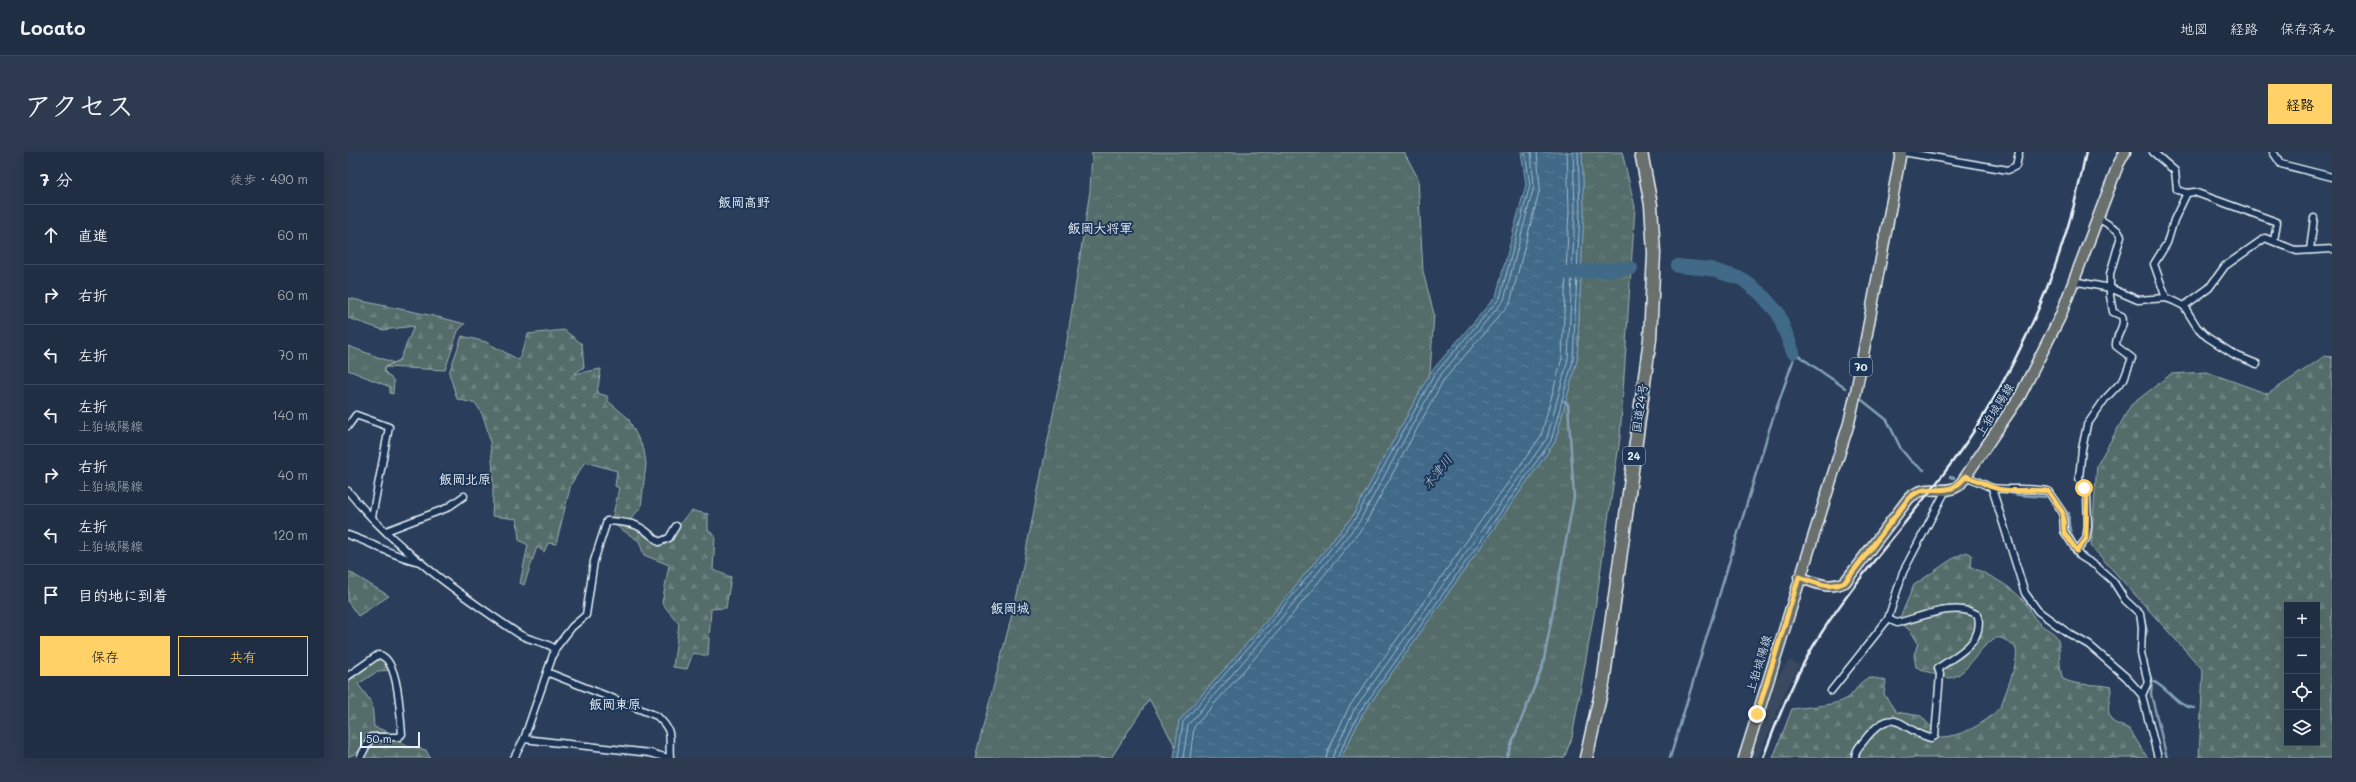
<!DOCTYPE html>
<html lang="ja">
<meta charset="utf-8">
<style>
body{margin:0;font-family:Mali,"Klee One",sans-serif;background:#2d3a4f;color:#f1f3f6}
.controls{position:absolute;right:12px;bottom:12px;display:grid;overflow:hidden;border-radius:0px;box-shadow:0 4px 16px #0002}
.controls button{width:36px;height:36px;display:grid;place-items:center;padding:0;border:0;border-bottom:1px solid #3d4a5d;background:#202e44;color:#f1f3f6;font:20px sans-serif}
.scale{position:absolute;left:12px;bottom:10px;width:60px;box-sizing:border-box;padding-left:4px;border:2px solid #e8f1f8;border-top:0;font-size:11px;line-height:14px;white-space:nowrap;color:#e8f1f8;-webkit-text-stroke:3px #1d3557;paint-order:stroke}
.stop{position:absolute;width:12px;height:12px;margin:-9px;border:3px solid #ffd166;border-radius:50%;background:#fff}
.stop.end{background:#ffd166;border-color:#fff;box-shadow:0 1px 4px #0008}
.list{margin:0;padding:0;list-style:none}
h2{display:flex;justify-content:space-between;align-items:center;height:52px;margin:0;padding:0 16px;font-size:17px}
h2 small{font-size:13px;font-weight:400;color:#a2a8b2}
.list li{display:grid;grid-template-columns:26px 1fr auto;gap:12px;align-items:center;box-sizing:border-box;height:60px;padding:0 16px;border-top:1px solid #3d4a5d}
.list b{display:block;font-size:15px;white-space:nowrap}
.list p{margin:0;font-size:13px;white-space:nowrap;color:#a2a8b2}
.list em{font-size:13px;font-style:normal;color:#a2a8b2}
.actions{display:flex;gap:8px;padding:12px 16px}
.actions a{flex:1;padding:9px 0;border:1px solid #ffd166;border-radius:0px;text-align:center;font-size:14px;color:#ffd166}
.actions .main{background:#ffd166;color:#111}
.icon{flex:none;width:22px;height:22px;fill:none;stroke:currentColor;stroke-width:2;stroke-linecap:round;stroke-linejoin:round}
.map{position:relative;flex:none;width:1984px;height:606px;overflow:hidden;border-radius:0px}
header{display:flex;align-items:center;gap:24px;box-sizing:border-box;height:56px;padding:0 20px;background:#202e44;border-bottom:1px solid #3d4a5d}
header strong{font-size:19px}
nav{display:flex;gap:22px;margin-inline-start:auto;font-size:14px}
.intro{display:flex;align-items:center;justify-content:space-between;box-sizing:border-box;height:96px;padding:0 24px}
h1{margin:0;font-size:28px}
.button{padding:10px 18px;border-radius:0px;background:#ffd166;color:#111;font-size:14px;font-weight:700}
main{display:flex;gap:24px;padding:0 24px}
aside{flex:1;background:#202e44;border-radius:0px;box-shadow:0 4px 16px #0002}
.map>svg:first-child{display:block}
.built{fill:#3a4960}
.grass{fill:url(#grass-tufts);stroke:#9eafb1}
.forest{fill:url(#forest-firs);stroke:#9eafb1;fill-rule:evenodd}
.water{fill:url(#water-ripples);stroke:#83a0b5}
.lines{fill:none;stroke-linecap:round;stroke-linejoin:round}
.shore{stroke:#a5bbcb;stroke-width:1}
.stream{stroke:#83a0b5;stroke-width:2.5}
.river{stroke:#406a88;stroke-width:14}
.street-casing{stroke:#e8f1f8;stroke-width:9}
.primary-casing{stroke:#e8f1f8;stroke-width:13}
.highway-casing{stroke:#e8f1f8;stroke-width:15}
.street{stroke:#1d3557;stroke-width:6}
.primary{stroke:#6b706d;stroke-width:10}
.highway{stroke:#6b706d;stroke-width:12}
.rail{stroke:#e8f1f8;stroke-width:2.5}
.route{stroke:#ffd166;stroke-width:5}
.labels{text-anchor:middle;stroke-width:4;stroke-linejoin:round;paint-order:stroke}
.shield{fill:#1d3557;stroke:#abb9c8;stroke-width:1}
.shield-label{font-size:11px;font-weight:bold;fill:#e8f1f8}
.street-label{font-size:12px;fill:#e8f1f8;stroke:#1d3557}
.neighbourhood-label{font-size:13px;font-weight:bold;fill:#e8f1f8;stroke:#1d3557}
.water-label{font-size:13px;font-style:italic;fill:#adc2d1;stroke:#1d3557}
</style>
<header>
<strong>Locato</strong>
<nav><a>地図</a><a>経路</a><a>保存済み</a></nav>
</header>
<div class="intro"><h1>アクセス</h1><a class="button">経路</a></div>
<main>
<aside>
<h2>7 分<small>徒歩 · 490 m</small></h2>
<ul class="list">
<li><svg class="icon" aria-label="ahead" viewBox="0 0 24 24"><path d="M12 20V5M6 11l6-6 6 6"/></svg><div><b>直進</b></div><em>60 m</em></li>
<li><svg class="icon" aria-label="right" viewBox="0 0 24 24"><path d="M7 20v-9h11M14 6l5 5-5 5"/></svg><div><b>右折</b></div><em>60 m</em></li>
<li><svg class="icon" aria-label="left" viewBox="0 0 24 24"><path d="M17 20v-9H6M10 6l-5 5 5 5"/></svg><div><b>左折</b></div><em>70 m</em></li>
<li><svg class="icon" aria-label="left" viewBox="0 0 24 24"><path d="M17 20v-9H6M10 6l-5 5 5 5"/></svg><div><b>左折</b><p>上狛城陽線</p></div><em>140 m</em></li>
<li><svg class="icon" aria-label="right" viewBox="0 0 24 24"><path d="M7 20v-9h11M14 6l5 5-5 5"/></svg><div><b>右折</b><p>上狛城陽線</p></div><em>40 m</em></li>
<li><svg class="icon" aria-label="left" viewBox="0 0 24 24"><path d="M17 20v-9H6M10 6l-5 5 5 5"/></svg><div><b>左折</b><p>上狛城陽線</p></div><em>120 m</em></li>
<li><svg class="icon" aria-label="arrive" viewBox="0 0 24 24"><path d="M6 21V4h12l-3 4 3 4H6"/></svg><div><b>目的地に到着</b></div></li>
</ul>
<div class="actions"><a class="main">保存</a><a>共有</a></div>
</aside>
<div class="map">
<svg width="1984" height="606" viewBox="0 0 1984 606">
<defs>
<pattern id="grass-tufts" width="24" height="20" patternUnits="userSpaceOnUse"><rect width="24" height="20" fill="#546d6a"/><path d="M3 7l-1-3M5 7V3M7 7l1-3M15 17l-1-3M17 17v-4M19 17l1-3" fill="none" stroke="#6d8280"/></pattern>
<pattern id="forest-firs" width="22" height="20" patternUnits="userSpaceOnUse"><rect width="22" height="20" fill="#546d6a"/><path d="M5 1l3.5 6h-7zM16 11l3.5 6h-7z" fill="#6d8280"/></pattern>
<pattern id="water-ripples" width="26" height="14" patternUnits="userSpaceOnUse"><rect width="26" height="14" fill="#406a88"/><path d="M2 4q2-2 4 0t4 0M15 11q2-2 4 0t4 0" fill="none" stroke="#5c809a"/></pattern>
</defs>
<rect width="100%" height="100%" fill="#2a3e5b"/>
<filter id="ink" filterUnits="userSpaceOnUse"><feTurbulence type="fractalNoise" baseFrequency=".025" numOctaves="2"/><feDisplacementMap in="SourceGraphic" scale="8" xChannelSelector="R" yChannelSelector="G"/><feConvolveMatrix kernelMatrix="1 2 1 2 8 2 1 2 1" color-interpolation-filters="sRGB"/></filter>
<g filter="url(#ink)">
<polygon class="built" points="1441,508 1451,513 1437,541 1410,606 1403,606 1406,596 1404,595 1421,544 1429,527"/>
<g class="grass">
<polygon points="744,0 1056,0 1070,26 1075,120 1086,162 1082,221 1004,365 922,465 831,569 828,596 801,547 763,606 627,606 670,439 717,202 742,39"/>
<polygon points="1234,0 1274,0 1287,55 1272,286 1248,450 1224,586 1216,606 993,606 1014,563 1207,290 1229,208 1236,58"/>
<polygon points="0,194 46,211 37,215 36,219 46,229 45,242 42,241 42,235 0,218"/>
</g>
<g class="forest">
<path d="M0,146C39,155 78,161 117,172L110,179L97,218L37,215L52,208L66,174L35,178L0,166Z"/>
<path d="M216,178L234,192L236,215L226,222L253,217L249,241L259,244L260,249L280,266L296,298L298,312L293,355L282,368L264,367L271,336L267,334L269,319L237,310L223,332L208,392L200,391L196,400L189,395L176,433L172,431L180,393L171,388L169,367L144,364C146,333 147,277 128,252L109,247L101,221L114,184L138,190L171,208L180,182Z"/>
<path d="M1977,204L1984,205V606H1851L1855,518L1743,394L1749,313L1783,253L1823,222L1859,220L1920,242ZM1939,453H1969V591H1939Z"/>
<path d="M345,359L360,362V378L367,384L365,418L383,425L378,456L363,457L360,504L345,501L339,517L325,515L331,472L314,451L321,413L296,403L291,389L267,373C285,373 298,378 309,393C327,395 330,365 345,359Z"/>
<path d="M1619,400L1624,403L1623,415C1641,423 1660,432 1674,447C1681,455 1684,465 1692,472C1697,477 1708,480 1710,488C1713,501 1710,512 1715,527C1731,535 1747,531 1764,535C1762,545 1756,564 1767,571C1771,574 1777,574 1781,577C1784,580 1795,600 1800,606H1425L1444,557C1459,555 1479,554 1494,549C1514,541 1507,518 1538,529L1536,542L1548,560L1573,564L1592,585C1613,585 1639,571 1653,554C1657,541 1671,510 1668,498C1667,493 1661,490 1657,488C1652,485 1647,485 1643,489C1629,498 1622,518 1606,525C1596,529 1577,518 1568,515L1566,503L1570,491L1564,481L1551,468L1566,433L1607,405Z"/>
<polygon points="0,419 41,444 10,464 0,450"/>
<polygon points="31,507 37,509 44,518 30,519 10,532 24,551 26,575 41,580 20,582 10,600 0,605 0,529"/>
<polygon points="27,587 53,588 58,594 78,598 82,606 16,606"/>
</g>
<polygon class="water" points="1173,0 1234,0 1236,58 1229,208 1207,290 1014,563 993,606 826,606 831,569 922,465 1004,365 1082,221 1148,144 1178,32"/>
<g class="lines">
<g class="shore">
<polyline points="830,606 835,570 925,467 1007,367 1086,223 1152,146 1182,33 1177,0"/>
<polyline points="835,606 840,573 929,471 1011,370 1090,226 1156,148 1186,34 1183,0"/>
<polyline points="842,606 846,575 934,475 1016,374 1095,229 1162,151 1192,36 1189,0"/>
<polyline points="978,606 980,599 1001,555 1193,284 1214,206 1221,58 1219,0"/>
<polyline points="984,606 1006,558 1199,286 1220,207 1227,58 1225,0"/>
<polyline points="989,606 1011,561 1203,289 1225,208 1232,58 1230,0"/>
</g>
<g class="stream">
<polyline points="1445,200 1497,236"/>
<polyline points="1514,248 1539,268 1553,297 1563,309 1576,318"/>
<polyline points="1602,325 1606,326"/>
<polyline points="1654,339 1671,343 1697,345"/>
<path d="M1721,361C1719,379 1726,393 1739,405"/>
<polyline points="1794,461 1799,479 1796,487"/>
<polyline points="1799,515 1804,529 1803,542 1819,606"/>
<path d="M1804,529C1820,535 1828,555 1846,556"/>
<polyline points="1158,606 1195,513 1226,345 1220,252 1216,249"/>
<polyline points="1322,606 1422,275 1445,209 1445,200"/>
</g>
<g class="river">
<polyline points="1330,114 1362,117 1394,127 1412,141 1430,161 1445,200"/>
<polyline points="1215,121 1283,116"/>
</g>
<defs>
<g id="street">
<polyline points="1555,0 1660,18 1668,14 1671,0"/>
<polyline points="1805,0 1827,19 1829,38 1839,41 1846,40 1929,70 1926,89"/>
<polyline points="1925,0 1933,12 1984,25"/>
<polyline points="1962,98 1966,66"/>
<polyline points="1725,129 1762,136 1790,148 1818,146 1826,149 1836,154 1849,175 1859,185 1887,203 1909,212"/>
<polyline points="1818,146 1806,112 1819,91 1826,68 1839,41"/>
<polyline points="1836,154 1861,136 1877,114 1917,86 1949,99 1984,97"/>
<polyline points="0,274 8,263 41,275 24,365"/>
<polyline points="1618,324 1644,336 1677,441 1690,459 1720,481 1741,493 1778,525 1794,543 1810,606"/>
<path d="M1644,336C1663,338 1681,336 1700,339L1715,361L1716,379L1732,404L1748,414L1765,429L1777,448L1792,462L1794,475L1793,501L1800,530L1794,543"/>
<path d="M0,339C45,395 112,443 171,482C182,489 197,489 207,497"/>
<polyline points="38,379 99,356 116,344"/>
<path d="M0,383C25,391 48,406 73,410"/>
<path d="M1729,399L1738,387L1740,374L1739,344L1731,326L1734,297L1739,273L1757,247L1776,227L1784,206L1768,194C1767,182 1778,176 1774,164L1765,160L1762,144V122L1773,84L1769,78L1750,66"/>
<path d="M201,521L309,564C327,581 320,584 322,606"/>
<path d="M0,524L30,503C51,504 52,564 54,582L51,585H23L12,606"/>
<polyline points="1483,539 1540,467 1555,420 1598,338"/>
<polyline points="176,587 302,601 320,606"/>
<path d="M166,606L176,587L207,497L224,475L238,463L246,409L259,369C287,371 290,371 311,390L321,386L328,374"/>
<path d="M1507,606C1507,597 1514,592 1519,585C1548,551 1553,579 1583,586L1587,584L1592,522L1590,516C1610,502 1636,491 1630,463C1608,449 1573,465 1549,471L1540,467"/>
</g>
<g id="primary">
<path d="M1451,425C1468,431 1481,438 1497,430L1561,346C1580,330 1596,344 1610,334C1613,332 1616,327 1618,324L1672,244L1712,165L1770,13L1777,0"/>
<polyline points="1396,606 1501,271 1508,240 1553,0"/>
</g>
<polyline id="highway" points="1238,606 1255,532 1302,187 1306,101 1303,53 1293,0"/>
</defs>
<use href="#street" class="street-casing"/>
<use href="#primary" class="primary-casing"/>
<use href="#highway" class="highway-casing"/>
<use href="#street" class="street"/>
<use href="#primary" class="primary"/>
<use href="#highway" class="highway"/>
<path class="rail" d="M1415,606C1431,563 1449,518 1474,480C1522,406 1586,343 1633,268C1684,185 1720,95 1738,0"/>
</g>
</g>
<g class="lines" filter="url(#ink)">
<path class="route" d="M1409,562L1451,425C1468,431 1481,438 1497,430L1561,346C1584,326 1597,351 1618,324C1627,327 1635,332 1644,335C1661,342 1682,336 1700,339L1715,361L1716,380L1729,399L1738,387L1739,344L1736,336"/>
</g>
<g class="labels">
<g class="shield">
<rect x="1502" y="206" width="22" height="18" rx="3"/>
<rect x="1275" y="295" width="22" height="18" rx="3"/>
</g>
<g class="shield-label">
<text x="1513" y="219">70</text>
<text x="1286" y="308">24</text>
</g>
<g class="street-label">
<text transform="translate(1292 256) rotate(-82)" y="4">国道24号</text>
<text transform="translate(1647 258) rotate(-58)" y="4">上狛城陽線</text>
<text transform="translate(1411 512) rotate(-73)" y="4">上狛城陽線</text>
</g>
<g class="neighbourhood-label">
<text x="396" y="55">飯岡高野</text>
<text x="752" y="81">飯岡大将軍</text>
<text x="117" y="332">飯岡北原</text>
<text x="662" y="461">飯岡城</text>
<text x="267" y="557">飯岡東原</text>
</g>
<g class="water-label">
<text transform="translate(1089 320) rotate(-52)" y="5">木津川</text>
</g>
</g>
</svg>
<div class="controls">
<button>+</button>
<button>−</button>
<button><svg class="icon" aria-label="locate" viewBox="0 0 24 24"><circle cx="12" cy="12" r="6"/><path d="M12 2v4M12 18v4M2 12h4M18 12h4"/></svg></button>
<button><svg class="icon" aria-label="layers" viewBox="0 0 24 24"><path d="M12 4l9 5-9 5-9-5zM3 14l9 5 9-5"/></svg></button>
</div>
<div class="scale">50 m</div>
<div class="stop" style="left:1736px;top:336px"></div>
<div class="stop end" style="left:1409px;top:562px"></div>
</div>
</main>
